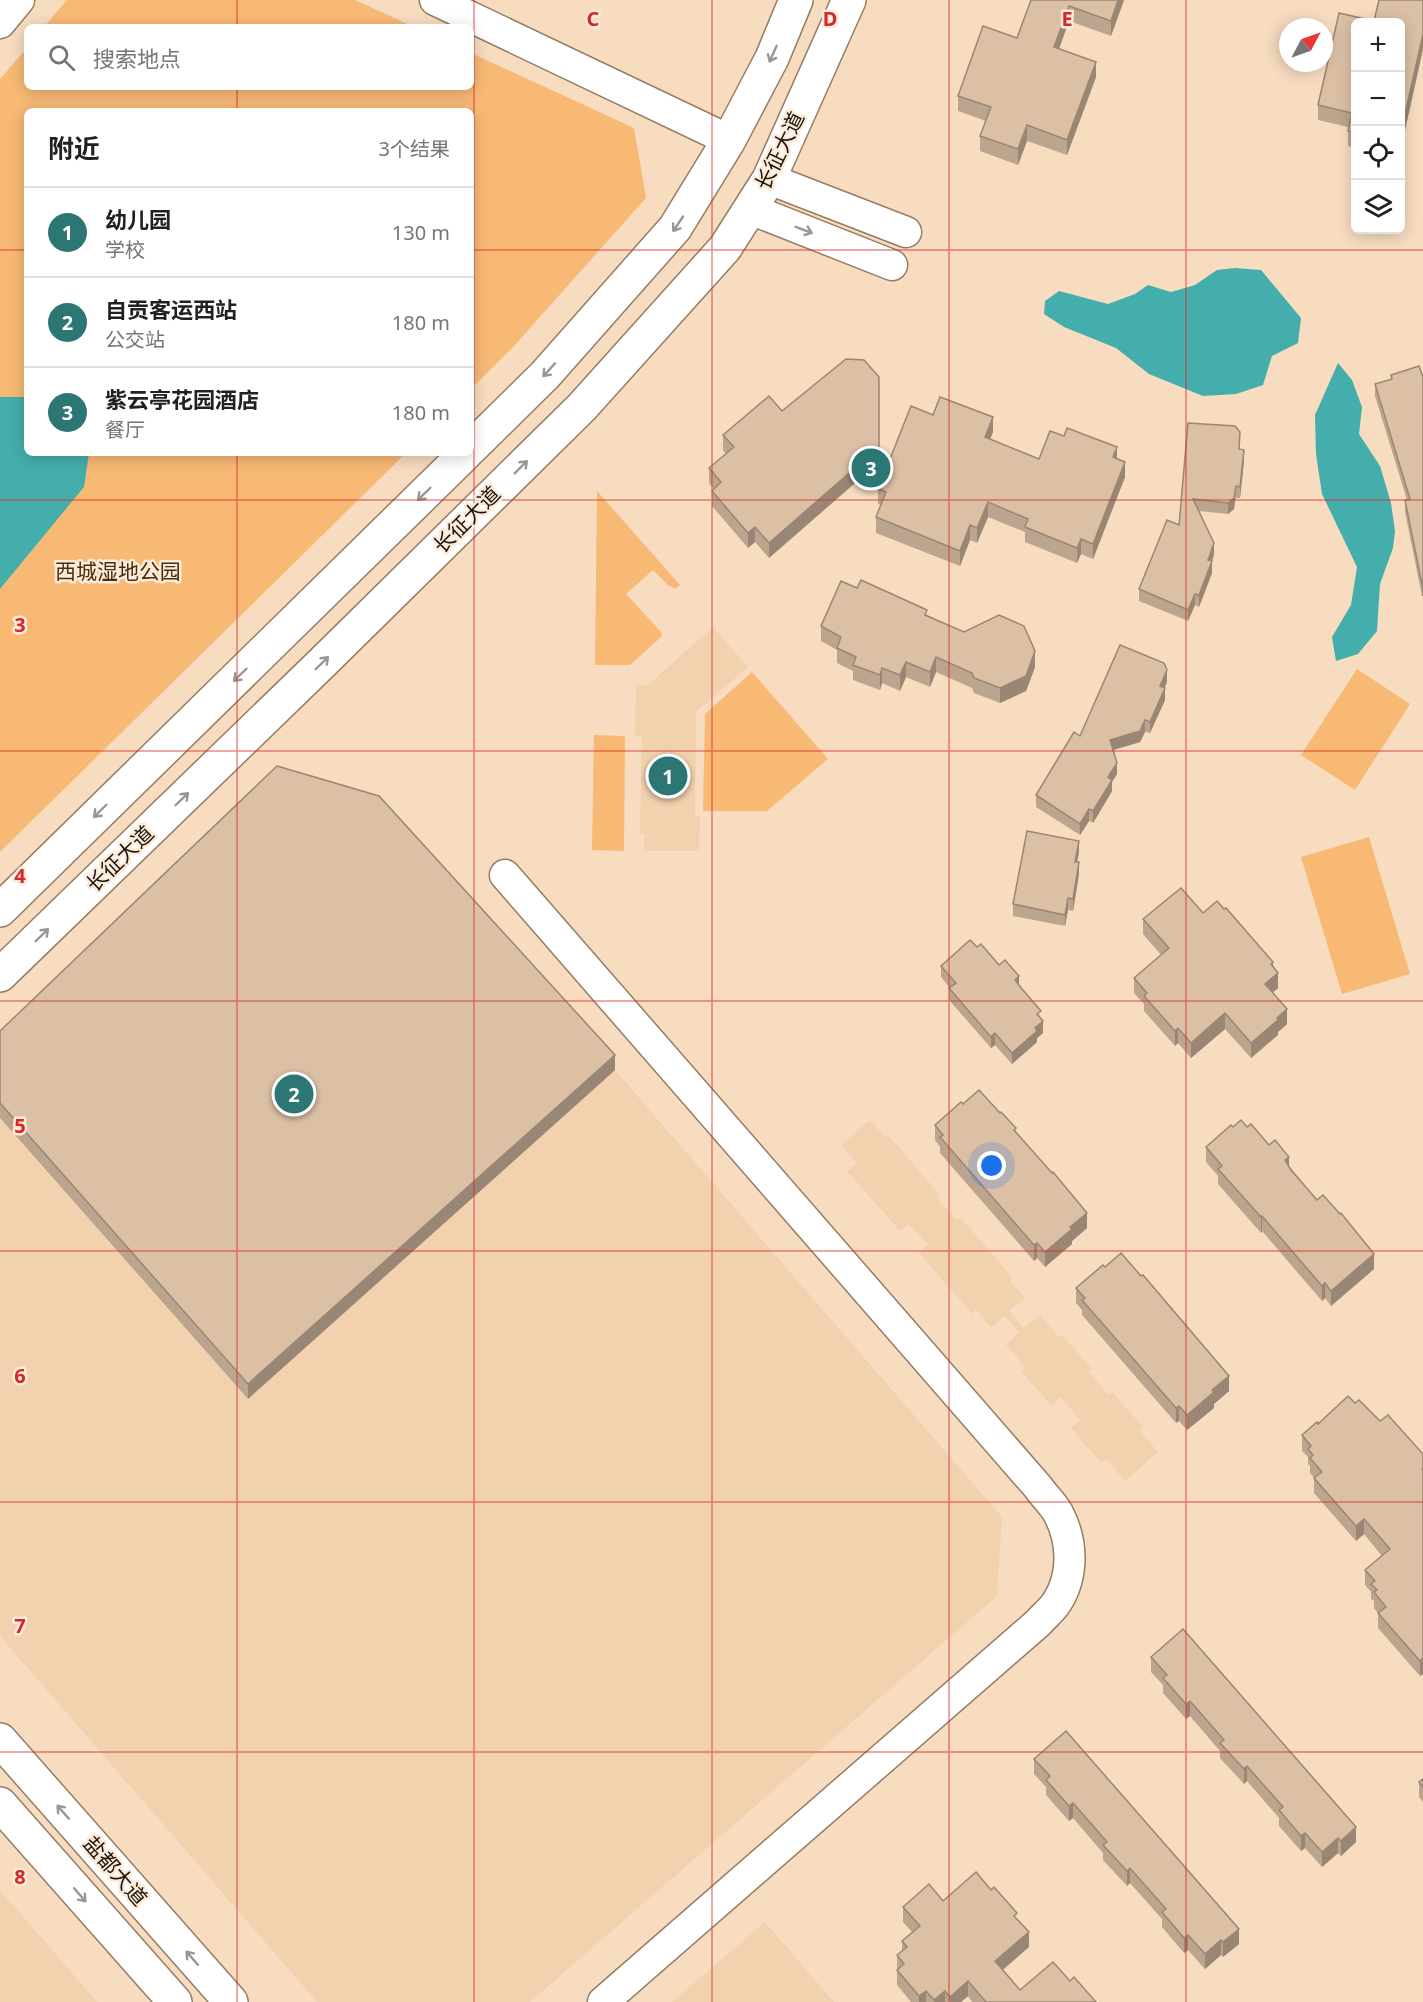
<!DOCTYPE html>
<html lang="zh">
<meta charset="utf-8">
<style>
body{margin:0;font-family:"Noto Sans","Noto Sans SC",sans-serif;background:#f2f2f2;color:#202124}
.controls{position:absolute;right:18px;top:18px;display:grid;overflow:hidden;border-radius:9px;box-shadow:0 3px 15px #0003}
.controls button{width:54px;height:54px;display:grid;place-items:center;padding:0;border:0;border-bottom:2px solid #e0e0e0;background:#fff;color:#202124;font:30px sans-serif}
.compass{position:absolute;left:1279px;top:18px;width:54px;height:54px;border-radius:50%;background:#fff;box-shadow:0 3px 15px #0003;rotate:49deg}
.you{position:absolute;left:992px;top:1166px;width:21px;height:21px;margin:-15px;border:4px solid #fff;border-radius:50%;background:#1a73e8;box-shadow:0 0 0 9px #1a73e833}
.badge{display:grid;place-items:center;width:39px;height:39px;border-radius:50%;background:#2c7674;color:#fff;font-size:20px;font-weight:700}
.pin{position:absolute;translate:-50% -50%;border:3px solid #fff;box-shadow:0 2px 6px #0006}
.list{margin:0;padding:0;list-style:none}
h2{display:flex;justify-content:space-between;align-items:center;height:78px;margin:0;padding:0 24px;font-size:26px}
h2 small{font-size:20px;font-weight:400;color:#757577}
.list li{display:grid;grid-template-columns:39px 1fr auto;gap:18px;align-items:center;box-sizing:border-box;height:90px;padding:0 24px;border-top:2px solid #e0e0e0}
.list b{display:block;font-size:22px;white-space:nowrap}
.list p{margin:0;font-size:20px;white-space:nowrap;color:#757577}
.list em{font-size:20px;font-style:normal;color:#757577}
.icon{flex:none;width:33px;height:33px;fill:none;stroke:currentColor;stroke-width:2;stroke-linecap:round;stroke-linejoin:round}
.map{position:relative;flex:none;width:1423px;height:2002px;overflow:hidden}
.search{position:absolute;background:#fff;box-shadow:0 3px 15px #0003;left:24px;top:24px;width:450px;height:66px;display:flex;align-items:center;gap:15px;box-sizing:border-box;padding:0 21px;border-radius:9px;color:#757577;font-size:22px}
.panel{position:absolute;background:#fff;box-shadow:0 3px 15px #0003;left:24px;top:108px;width:450px;height:348px;border-radius:9px}
.map>svg:first-child{display:block}
.built{fill:#f2d1af}
.green{fill:#f8b975}
.water{fill:#44aeac}
.lines{fill:none;stroke-linecap:round;stroke-linejoin:round}
.street-casing{stroke:#957c63;stroke-width:33}
.primary-casing{stroke:#957c63;stroke-width:36}
.street{stroke:#fff;stroke-width:30}
.primary{stroke:#fff;stroke-width:33}
.wall{fill:#bca58e}
.shaded-wall{fill:#998674}
.building{fill:#dbc0a5;stroke:#998674;stroke-width:1.5}
.oneway{stroke:#9a9691}
.grid{fill:none;stroke:#d62828;stroke-width:1.5;stroke-opacity:0.55}
.labels{text-anchor:middle;stroke-width:5;stroke-linejoin:round;paint-order:stroke}
.street-label{font-size:21px;fill:#1e150b;stroke:#fcebda}
.park-label{font-size:21px;fill:#492e0e;stroke:#fcebda}
.grid-label{font-size:20px;text-anchor:middle;font-weight:bold;fill:#d62828;stroke:#fcebda;stroke-width:5;stroke-linejoin:round;paint-order:stroke}
</style>
<div class="map">
<svg width="1423" height="2002" viewBox="0 0 1423 2002">
<rect width="100%" height="100%" fill="#f7dcc0"/>
<g class="built">
<polygon points="713,627 748,667 696,712 695,816 700,816 699,851 644,851 644,834 640,833 642,736 635,736 636,684 648,685"/>
<polygon points="615,1070 1002,1517 997,1596 530,2002 317,2002 0,1636 0,1119 248,1399"/>
<polygon points="870,1120 885,1137 888,1135 940,1195 937,1198 957,1220 961,1218 1013,1278 1010,1281 1025,1298 1009,1311 1024,1328 1040,1315 1059,1337 1062,1335 1092,1369 1089,1372 1109,1395 1112,1392 1143,1427 1139,1430 1158,1452 1125,1481 1106,1459 1101,1463 1071,1428 1080,1420 1061,1397 1051,1405 1021,1371 1025,1367 1006,1345 1019,1332 1005,1316 991,1327 976,1310 972,1314 919,1253 928,1245 909,1224 900,1231 847,1171 857,1163 841,1145"/>
<polygon points="0,1891 22,1915 97,2002 0,2002"/>
<polygon points="765,1922 834,2002 672,2002"/>
</g>
<g class="green">
<polygon points="67,0 355,0 414,27 44,27"/>
<polygon points="27,48 27,87 471,87 471,53 634,128 646,198 513,347 471,389 471,111 27,111 27,453 406,453 0,852 0,79"/>
<polygon points="597,491 680,585 676,589 668,585 653,570 626,594 662,633 661,637 630,665 595,665"/>
<polygon points="1357,669 1410,704 1355,790 1301,755"/>
<polygon points="752,672 828,759 767,811 703,811 705,714"/>
<polygon points="594,735 625,736 624,851 592,850"/>
<polygon points="1369,837 1410,974 1342,994 1301,857"/>
</g>
<g class="water">
<polygon points="1235,268 1261,270 1301,318 1298,343 1272,356 1263,385 1236,394 1203,396 1149,374 1116,348 1064,327 1044,314 1045,301 1059,291 1108,304 1135,294 1148,285 1171,292 1195,285 1217,270"/>
<polygon points="1338,363 1352,380 1362,407 1359,434 1380,466 1391,503 1395,531 1393,548 1380,584 1377,631 1358,654 1336,661 1332,637 1351,605 1357,567 1322,494 1316,454 1315,415"/>
<polygon points="0,397 27,397 27,453 89,453 84,487 0,589"/>
</g>
<g class="lines">
<defs>
<g id="street">
<polyline points="435,0 729,140"/>
<polyline points="0,23 19,0"/>
<polyline points="769,179 906,232"/>
<polyline points="750,209 892,265"/>
<path d="M505,875L1038,1487C1044,1496 1053,1504 1058,1513C1073,1541 1074,1575 1057,1602C1052,1610 1044,1616 1038,1623L603,2002"/>
</g>
<g id="primary">
<polyline points="471,448 545,375 675,228 729,140 772,58 796,0"/>
<polyline points="0,910 466,453"/>
<polyline points="0,975 321,664 582,407 725,248 769,179 849,0"/>
<polyline points="0,1740 231,2002"/>
<polyline points="0,1804 175,2002"/>
</g>
</defs>
<use href="#street" class="street-casing"/>
<use href="#primary" class="primary-casing"/>
<use href="#street" class="street"/>
<use href="#primary" class="primary"/>
</g>
<g class="wall">
<polygon points="1031,0 1124,0 1111,36 1069,21 1059,49 1096,77 1067,155 1027,141 1018,165 980,151 980,136 986,121 958,111 958,96 1017,38"/>
<polygon points="1379,0 1423,0 1423,49 1401,148 1401,22 1356,22 1356,148 1348,146 1348,127 1318,120 1318,105 1339,13 1374,21"/>
<polygon points="1391,375 1423,377 1422,596 1405,512 1405,500 1407,500 1375,396 1375,384 1391,380"/>
<polygon points="782,411 879,462 769,558 755,542 748,548 712,506 712,491 714,489 709,483 709,468 726,454 723,450 723,435"/>
<polygon points="933,415 993,432 990,439 1039,459 1117,459 1125,477 1093,559 1081,554 1077,563 1025,542 1025,532 988,517 977,543 970,540 960,566 876,533 876,517 881,505 878,504 878,489"/>
<polygon points="1188,423 1240,449 1244,461 1240,498 1236,498 1234,509 1228,514 1199,511 1214,555 1212,561 1212,573 1199,607 1195,605 1188,621 1139,601 1139,589 1179,525"/>
<polygon points="857,588 927,615 1035,667 1026,691 1000,703 974,693 972,688 936,672 930,687 906,677 900,691 882,683 880,690 853,680 853,671 837,663 837,650 821,641 821,626"/>
<polygon points="1167,682 1164,688 1165,700 1150,733 1145,732 1140,742 1113,750 1117,774 1112,782 1112,791 1093,823 1089,821 1080,835 1036,807 1036,795 1080,736"/>
<polygon points="1079,852 1077,862 1079,874 1073,911 1068,910 1065,926 1013,916 1013,904"/>
<polygon points="1203,913 1273,967 1278,988 1272,993 1287,1024 1278,1032 1278,1035 1251,1058 1225,1029 1191,1058 1178,1043 1175,1046 1144,1011 1144,1004 1134,993 1134,978 1161,955 1143,934 1143,919"/>
<polygon points="977,947 999,965 1019,986 1041,1018 1043,1033 1037,1038 1037,1042 1012,1064 995,1045 991,1048 949,1000 949,988 950,988 941,977 941,966"/>
<polygon points="0,1031 615,1070 248,1399 0,1118"/>
<polygon points="963,1104 1016,1132 1087,1228 1072,1241 1072,1244 1045,1267 1037,1258 1034,1261 940,1153 940,1147 935,1140 935,1125"/>
<polygon points="1233,1127 1247,1127 1289,1166 1374,1269 1331,1306 1325,1298 1322,1301 1262,1231 1261,1233 1218,1184 1218,1176 1206,1162 1206,1147"/>
<polygon points="1076,1288 1229,1391 1214,1404 1214,1408 1187,1430 1179,1421 1176,1423 1082,1315 1082,1310 1076,1303"/>
<polygon points="1355,1403 1423,1454 1423,1674 1420,1676 1378,1628 1378,1613 1374,1608 1374,1601 1371,1599 1371,1592 1365,1585 1365,1570 1382,1556 1364,1534 1356,1541 1314,1493 1314,1478 1310,1473 1310,1466 1308,1464 1308,1457 1302,1451 1302,1435 1318,1424"/>
<polygon points="1151,1657 1356,1842 1341,1856 1338,1853 1322,1867 1305,1848 1301,1851 1279,1826 1279,1818 1247,1781 1244,1784 1220,1758 1220,1751 1190,1716 1186,1719 1163,1693 1163,1685 1151,1672"/>
<polygon points="1034,1759 1239,1944 1223,1957 1221,1955 1205,1969 1188,1950 1184,1953 1162,1927 1162,1919 1130,1883 1127,1886 1103,1860 1103,1853 1073,1818 1069,1821 1046,1795 1046,1787 1034,1774"/>
<polygon points="1423,1779 1423,1802 1419,1797 1419,1782"/>
<polygon points="943,1901 1017,1919 1029,1947 1003,1970 1020,1990 1070,1981 1096,2002 972,2002 968,1996 961,2002 911,2002 897,1985 897,1955 902,1951 902,1941 912,1932 903,1922 903,1907"/>
</g>
<g class="shaded-wall">
<polygon points="1118,0 1124,0 1111,36 1111,21"/>
<polygon points="1069,6 1069,21 1054,62 1054,47"/>
<polygon points="1423,34 1423,49 1401,148 1401,132"/>
<polygon points="1096,62 1096,77 1067,155 1067,140"/>
<polygon points="1027,125 1027,141 1018,165 1018,149"/>
<polygon points="993,417 993,432 985,452 985,437"/>
<polygon points="879,447 879,462 769,558 769,543"/>
<polygon points="1117,447 1117,462 1113,457"/>
<polygon points="1244,450 1244,461 1240,498 1240,487"/>
<polygon points="1125,462 1125,477 1093,559 1093,544"/>
<polygon points="1236,486 1234,509 1228,514 1228,503"/>
<polygon points="988,502 988,517 977,543 977,528"/>
<polygon points="970,525 970,540 960,566 960,551"/>
<polygon points="755,527 755,542 748,548 748,533"/>
<polygon points="1081,539 1081,554 1077,563 1077,548"/>
<polygon points="1214,543 1214,555 1208,571 1208,560"/>
<polygon points="1212,561 1212,573 1199,607 1199,595"/>
<rect x="1422" y="584" width="1" height="12"/>
<polygon points="1195,594 1195,605 1188,621 1188,610"/>
<polygon points="1035,651 1035,667 1026,691 1000,703 1000,688"/>
<polygon points="936,657 936,672 930,687 930,672"/>
<polygon points="906,662 906,677 900,691 900,675"/>
<polygon points="882,668 882,683 880,690 880,675"/>
<polygon points="1167,670 1167,682 1160,698 1160,686"/>
<polygon points="1165,688 1165,700 1150,733 1150,722"/>
<polygon points="1145,720 1145,732 1140,742 1110,751 1110,740"/>
<polygon points="1117,763 1117,774 1112,782 1112,791 1093,823 1093,811 1108,777"/>
<polygon points="1089,809 1089,821 1080,835 1080,824"/>
<polygon points="1079,841 1079,852 1075,873 1075,862"/>
<polygon points="1079,862 1079,874 1073,911 1073,899"/>
<polygon points="1068,898 1068,910 1065,926 1065,915"/>
<polygon points="1273,962 1273,977 1278,973 1278,988 1265,999 1265,984 1271,964"/>
<polygon points="1019,976 1019,988 1015,980"/>
<polygon points="1287,1009 1287,1024 1278,1032 1278,1035 1251,1058 1251,1043"/>
<polygon points="1225,1013 1225,1029 1191,1058 1191,1043"/>
<polygon points="1043,1021 1043,1033 1037,1038 1037,1042 1012,1064 1012,1053"/>
<polygon points="1178,1028 1178,1043 1175,1046 1175,1031"/>
<polygon points="995,1033 995,1045 991,1048 991,1037"/>
<polygon points="615,1055 615,1070 248,1399 248,1384"/>
<polygon points="1289,1157 1289,1172 1285,1160"/>
<polygon points="1087,1213 1087,1228 1072,1241 1072,1244 1045,1267 1045,1252 1070,1227"/>
<polygon points="1262,1216 1262,1231 1261,1233 1261,1217"/>
<polygon points="1037,1243 1037,1258 1034,1261 1034,1245"/>
<polygon points="1374,1254 1374,1269 1331,1306 1331,1291"/>
<polygon points="1325,1283 1325,1298 1322,1301 1322,1286"/>
<polygon points="1229,1376 1229,1391 1214,1404 1214,1408 1187,1430 1187,1415 1212,1390"/>
<polygon points="1179,1406 1179,1421 1176,1423 1176,1408"/>
<polygon points="1364,1519 1364,1534 1356,1541 1356,1526"/>
<polygon points="1423,1658 1423,1674 1420,1676 1420,1661"/>
<polygon points="1190,1701 1190,1716 1186,1719 1186,1704"/>
<polygon points="1247,1766 1247,1781 1244,1784 1244,1769"/>
<polygon points="1073,1803 1073,1818 1069,1821 1069,1806"/>
<polygon points="1356,1827 1356,1842 1341,1856 1341,1841"/>
<polygon points="1305,1833 1305,1848 1301,1851 1301,1836"/>
<polygon points="1338,1838 1338,1853 1322,1867 1322,1852"/>
<polygon points="1130,1868 1130,1883 1127,1886 1127,1871"/>
<polygon points="1239,1929 1239,1944 1223,1957 1223,1942"/>
<polygon points="1029,1932 1029,1947 995,1976 995,1961"/>
<polygon points="1188,1935 1188,1950 1184,1953 1184,1938"/>
<polygon points="1221,1940 1221,1955 1205,1969 1205,1954"/>
<polygon points="968,1981 968,1996 961,2002 950,2002 950,1997"/>
<polygon points="926,1991 926,2002 919,2002 919,1996"/>
<polygon points="945,1991 945,2002 934,2002 934,2000"/>
</g>
<g class="building">
<polygon points="1031,0 1118,0 1111,21 1069,6 1054,47 1096,62 1067,140 1027,125 1018,149 980,136 991,107 958,96 983,26 1017,38"/>
<polygon points="1379,0 1423,0 1423,34 1401,132 1401,22 1356,22 1356,133 1348,131 1352,113 1318,105 1339,13 1374,21"/>
<polygon points="846,359 864,360 879,377 879,447 769,543 755,527 748,533 712,491 721,482 709,468 734,447 723,435 769,396 782,411"/>
<polygon points="1419,366 1423,377 1423,584 1422,584 1405,500 1410,499 1375,384 1392,379 1391,375"/>
<polygon points="940,397 993,417 985,437 1039,459 1050,431 1064,436 1067,428 1117,447 1113,457 1125,462 1093,544 1081,539 1077,548 1025,527 1028,519 988,502 977,528 970,525 960,551 876,517 886,492 878,489 911,406 933,415"/>
<polygon points="1188,423 1235,426 1240,432 1239,449 1244,450 1240,487 1236,486 1234,498 1228,503 1193,499 1214,543 1208,560 1212,561 1199,595 1195,594 1188,610 1139,589 1167,520 1179,525"/>
<polygon points="861,580 927,610 925,615 964,632 999,615 1024,626 1035,651 1026,676 1000,688 974,678 972,673 936,657 930,672 906,662 900,675 882,668 880,675 853,665 856,657 837,648 841,637 821,626 841,581 857,588"/>
<polygon points="1120,645 1164,663 1167,670 1160,686 1165,688 1150,722 1145,720 1140,731 1110,740 1117,763 1108,777 1112,780 1093,811 1089,809 1080,824 1036,795 1074,732 1080,736"/>
<polygon points="277,766 379,796 615,1055 248,1384 0,1103 0,1031"/>
<polygon points="1027,831 1079,841 1075,862 1079,862 1073,899 1068,898 1065,915 1013,904"/>
<polygon points="1181,888 1203,913 1217,901 1224,909 1226,908 1273,962 1271,964 1278,973 1265,984 1287,1009 1277,1018 1278,1020 1251,1043 1225,1013 1191,1043 1178,1028 1175,1031 1144,996 1147,993 1134,978 1169,948 1143,919"/>
<polygon points="970,940 977,947 981,944 999,965 1005,960 1019,976 1015,980 1022,989 1041,1011 1037,1014 1043,1021 1035,1028 1037,1031 1012,1053 995,1033 991,1037 949,988 956,983 941,966"/>
<polygon points="979,1090 1000,1113 1001,1112 1016,1128 1014,1130 1052,1173 1053,1172 1087,1213 1070,1227 1072,1229 1045,1252 1037,1243 1034,1245 940,1137 943,1135 935,1125 961,1102 963,1104"/>
<polygon points="1241,1120 1247,1127 1251,1124 1269,1145 1275,1140 1289,1157 1285,1160 1291,1170 1317,1200 1323,1195 1340,1214 1341,1213 1374,1254 1331,1291 1325,1283 1322,1286 1262,1216 1261,1217 1218,1169 1222,1166 1206,1147 1231,1125 1233,1127"/>
<polygon points="1121,1253 1141,1276 1143,1275 1229,1376 1212,1390 1214,1392 1187,1415 1179,1406 1176,1408 1082,1300 1085,1298 1076,1288 1103,1265 1105,1267"/>
<polygon points="1348,1396 1355,1403 1359,1400 1380,1421 1388,1415 1423,1454 1423,1468 1422,1469 1423,1470 1423,1658 1420,1661 1378,1613 1386,1607 1374,1592 1377,1590 1371,1584 1375,1581 1365,1570 1390,1549 1364,1519 1356,1526 1314,1478 1322,1472 1310,1458 1313,1455 1308,1449 1311,1446 1302,1435 1317,1422 1318,1424"/>
<polygon points="1183,1629 1356,1827 1341,1841 1338,1838 1322,1852 1305,1833 1301,1836 1279,1810 1283,1807 1247,1766 1244,1769 1220,1743 1224,1740 1190,1701 1186,1704 1163,1678 1167,1675 1151,1657"/>
<polygon points="1066,1731 1239,1929 1223,1942 1221,1940 1205,1954 1188,1935 1184,1938 1162,1912 1166,1909 1130,1868 1127,1871 1103,1845 1107,1842 1073,1803 1069,1806 1046,1780 1050,1776 1034,1759"/>
<polygon points="1423,1779 1423,1787 1419,1782"/>
<polygon points="976,1872 991,1890 994,1887 1017,1913 1014,1916 1029,1932 995,1961 1020,1990 1053,1962 1070,1981 1074,1977 1096,2002 986,2002 968,1981 950,1997 945,1991 934,2000 926,1991 919,1996 897,1970 904,1964 897,1955 907,1947 902,1941 920,1926 903,1907 929,1884 943,1901"/>
</g>
<defs><path id="oneway-shaft" d="M-6 0H5M1.5-3L5.5 0L1.5 3" fill="none" stroke-width="1.6" stroke-linecap="round" stroke-linejoin="round" transform="scale(1.5)"/></defs>
<g class="oneway">
<use href="#oneway-shaft" transform="translate(773 54) rotate(114)"/>
<use href="#oneway-shaft" transform="translate(678 224) rotate(124)"/>
<use href="#oneway-shaft" transform="translate(804 230) rotate(21)"/>
<use href="#oneway-shaft" transform="translate(549 370) rotate(132)"/>
<use href="#oneway-shaft" transform="translate(521 467) rotate(-45)"/>
<use href="#oneway-shaft" transform="translate(424 494) rotate(136)"/>
<use href="#oneway-shaft" transform="translate(322 663) rotate(-44)"/>
<use href="#oneway-shaft" transform="translate(240 675) rotate(136)"/>
<use href="#oneway-shaft" transform="translate(182 799) rotate(-44)"/>
<use href="#oneway-shaft" transform="translate(100 811) rotate(136)"/>
<use href="#oneway-shaft" transform="translate(42 935) rotate(-44)"/>
<use href="#oneway-shaft" transform="translate(63 1812) rotate(-131)"/>
<use href="#oneway-shaft" transform="translate(80 1895) rotate(49)"/>
<use href="#oneway-shaft" transform="translate(192 1958) rotate(-131)"/>
</g>
<path class="grid" d="M237,0V27M474,0V2002M712,0V2002M949,0V2002M1186,0V2002M237,87V111M0,250H27M471,250H1423M237,453V2002M0,500H1423M0,751H1423M0,1001H1423M0,1251H1423M0,1502H1423M0,1752H1423"/>
<g class="labels">
<g class="street-label">
<text transform="translate(780 151) rotate(-64)" y="7">长征大道</text>
<text transform="translate(467 520) rotate(-45)" y="7">长征大道</text>
<text transform="translate(120 859) rotate(-44)" y="7">长征大道</text>
<text transform="translate(115 1871) rotate(49)" y="7">盐都大道</text>
</g>
<g class="park-label">
<text x="118" y="579">西城湿地公园</text>
</g>
</g>
<g class="grid-label">
<text x="593" y="26">C</text>
<text x="830" y="26">D</text>
<text x="1067" y="26">E</text>
<text x="20" y="632">3</text>
<text x="20" y="883">4</text>
<text x="20" y="1133">5</text>
<text x="20" y="1383">6</text>
<text x="20" y="1633">7</text>
<text x="20" y="1884">8</text>
</g>
</svg>
<div class="controls">
<button>+</button>
<button>−</button>
<button><svg class="icon" aria-label="locate" viewBox="0 0 24 24"><circle cx="12" cy="12" r="6"/><path d="M12 2v4M12 18v4M2 12h4M18 12h4"/></svg></button>
<button><svg class="icon" aria-label="layers" viewBox="0 0 24 24"><path d="M12 4l9 5-9 5-9-5zM3 14l9 5 9-5"/></svg></button>
</div>
<svg class="compass" viewBox="-18 -18 36 36"><path d="M0-13l5 13h-10z" fill="#e53935"/><path d="M0 13l5-13h-10z" fill="#757577"/></svg>
<div class="you"></div>
<div class="pin badge" style="left:668px;top:776px">1</div>
<div class="pin badge" style="left:294px;top:1094px">2</div>
<div class="pin badge" style="left:871px;top:468px">3</div>
<div class="search"><svg class="icon" aria-label="search" viewBox="0 0 24 24"><circle cx="10" cy="10" r="6"/><path d="M15 15l6 6"/></svg>搜索地点</div>
<section class="panel">
<h2>附近<small>3个结果</small></h2>
<ul class="list">
<li><span class="badge">1</span><div><b>幼儿园</b><p>学校</p></div><em>130 m</em></li>
<li><span class="badge">2</span><div><b>自贡客运西站</b><p>公交站</p></div><em>180 m</em></li>
<li><span class="badge">3</span><div><b>紫云亭花园酒店</b><p>餐厅</p></div><em>180 m</em></li>
</ul>
</section>
</div>
